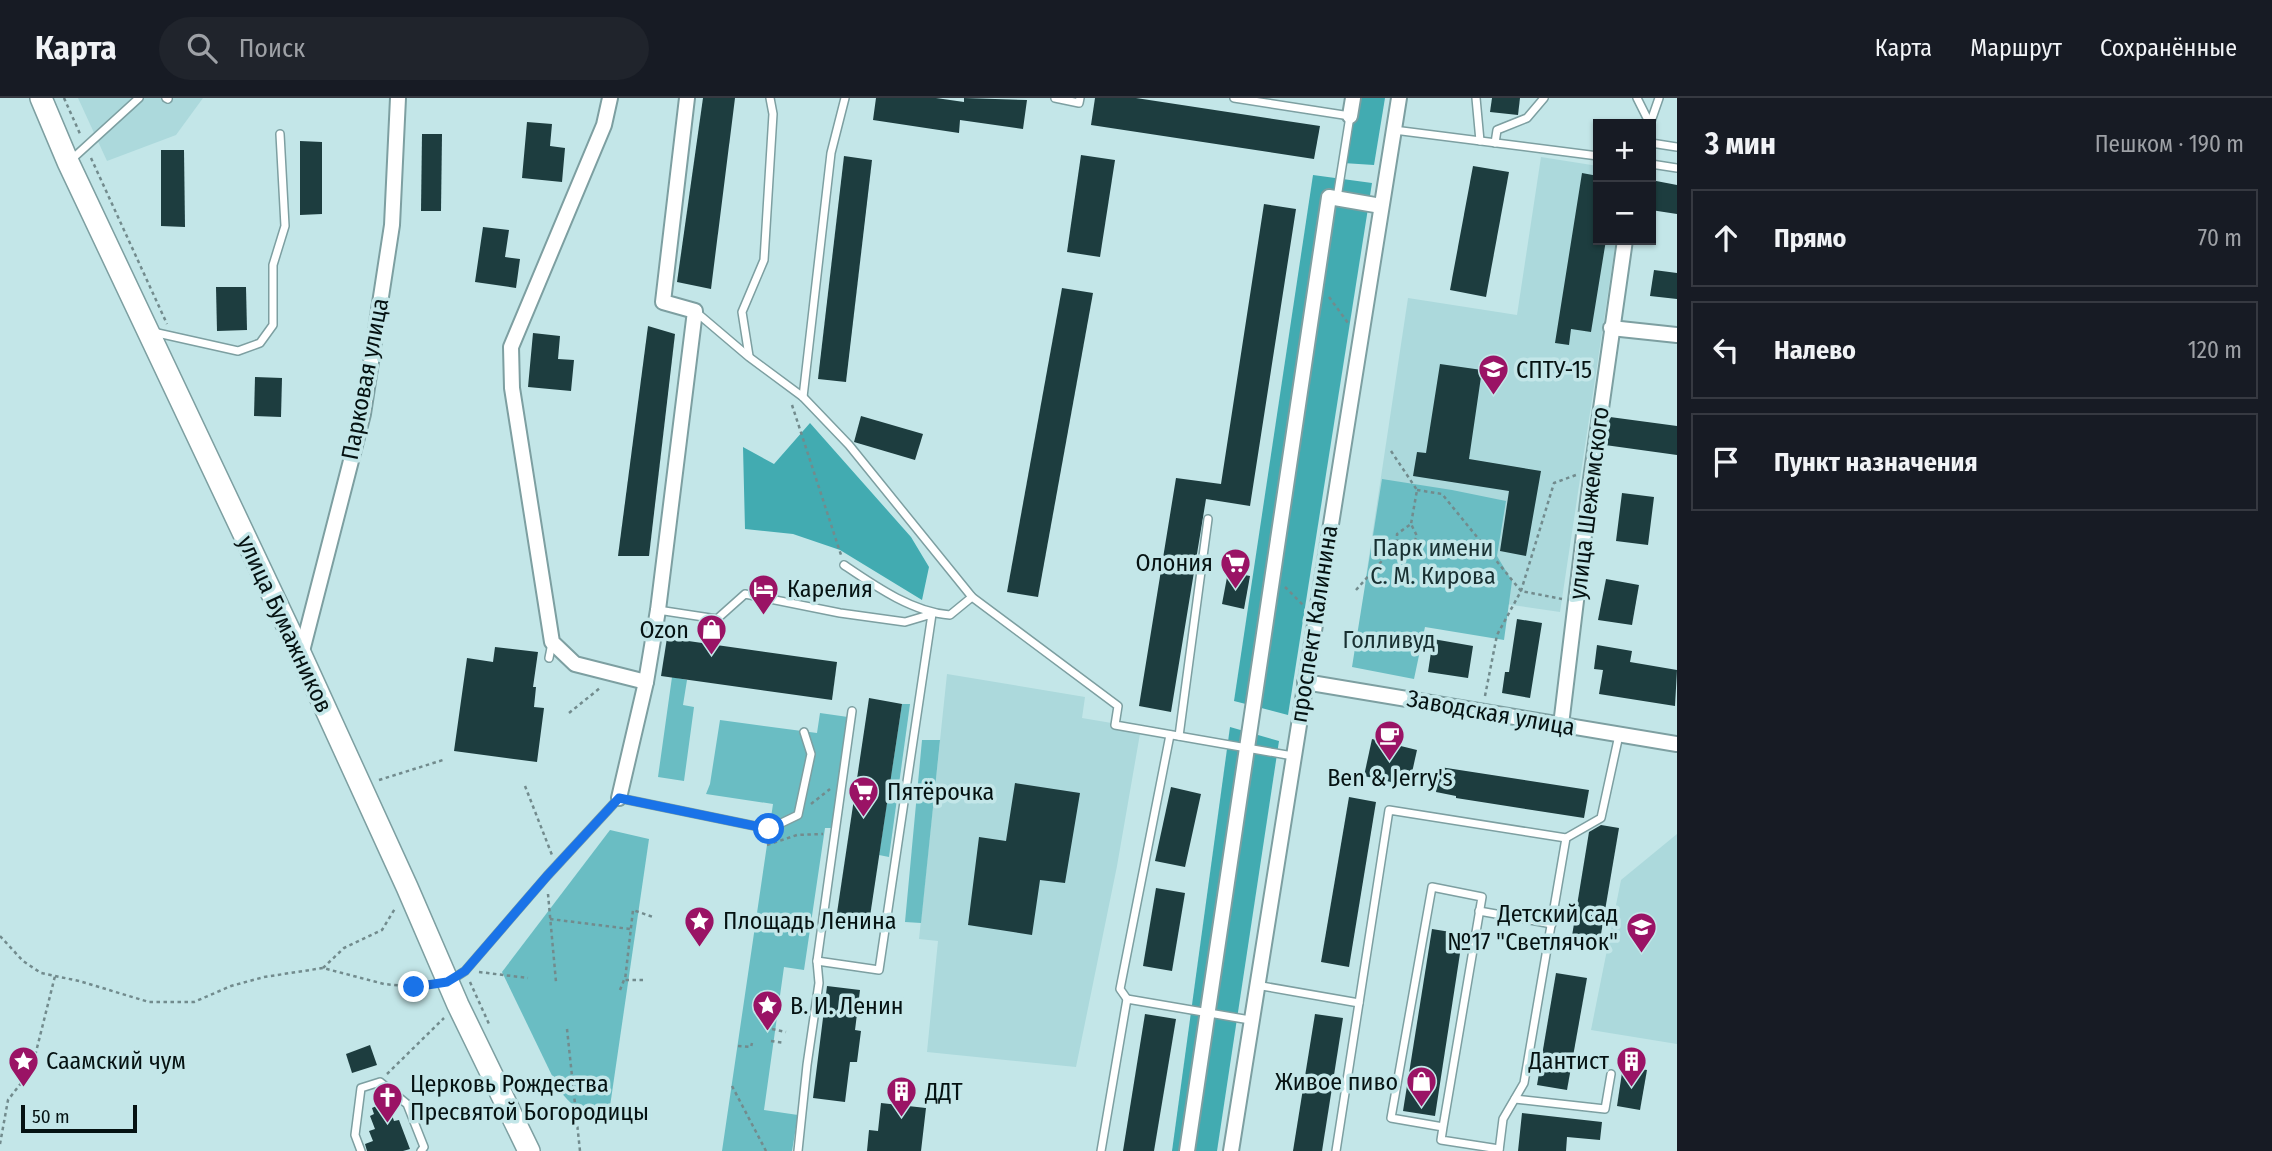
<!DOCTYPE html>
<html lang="ru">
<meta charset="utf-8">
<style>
body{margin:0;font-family:"Fira Sans Condensed",sans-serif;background:#20242c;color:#f1f3f6}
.controls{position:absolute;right:21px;top:21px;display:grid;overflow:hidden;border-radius:0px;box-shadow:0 2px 5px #0004}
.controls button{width:63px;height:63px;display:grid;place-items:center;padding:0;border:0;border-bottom:2px solid #363941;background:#171b24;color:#f1f3f6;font:35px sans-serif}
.scale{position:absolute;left:21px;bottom:18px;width:116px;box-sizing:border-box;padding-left:7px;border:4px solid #051212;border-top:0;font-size:19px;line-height:24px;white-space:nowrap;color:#051212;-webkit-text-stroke:5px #c3e6e8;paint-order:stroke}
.stop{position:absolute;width:21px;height:21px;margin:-16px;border:5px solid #1a73e8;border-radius:50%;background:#fff}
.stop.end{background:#1a73e8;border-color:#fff;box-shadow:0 2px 7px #0008}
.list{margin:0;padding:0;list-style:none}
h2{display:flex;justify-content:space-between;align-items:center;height:91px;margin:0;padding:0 28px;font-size:30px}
h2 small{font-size:23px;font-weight:400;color:#9ea1a6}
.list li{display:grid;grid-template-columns:46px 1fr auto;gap:21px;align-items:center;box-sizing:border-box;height:98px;margin:0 14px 14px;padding:0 14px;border:2px solid #363941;border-radius:0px}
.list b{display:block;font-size:26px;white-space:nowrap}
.list em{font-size:23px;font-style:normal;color:#9ea1a6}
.icon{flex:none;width:38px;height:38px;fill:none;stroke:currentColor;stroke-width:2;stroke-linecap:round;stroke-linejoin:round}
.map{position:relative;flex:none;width:1677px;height:1053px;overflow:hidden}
header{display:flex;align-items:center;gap:42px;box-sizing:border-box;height:98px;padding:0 35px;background:#171b24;border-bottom:2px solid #363941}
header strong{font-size:33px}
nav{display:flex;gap:38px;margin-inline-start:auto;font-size:24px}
.search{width:490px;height:63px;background:#20242c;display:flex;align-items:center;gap:18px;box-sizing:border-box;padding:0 24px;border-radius:38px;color:#9ea1a6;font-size:26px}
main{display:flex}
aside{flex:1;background:#171b24}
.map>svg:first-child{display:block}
.built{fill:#acd9dc}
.green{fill:#6abdc3}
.forest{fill:#42abb1}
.building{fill:#1d3d3f}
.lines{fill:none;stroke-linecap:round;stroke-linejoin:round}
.lane-casing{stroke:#7d9fa1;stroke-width:10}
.street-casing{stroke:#7d9fa1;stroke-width:18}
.secondary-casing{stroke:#7d9fa1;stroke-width:24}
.path{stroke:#728b8d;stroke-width:2.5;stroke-dasharray:3.5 3.5;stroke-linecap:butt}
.lane{stroke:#fff;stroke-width:7}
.street{stroke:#fff;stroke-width:14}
.secondary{stroke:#fff;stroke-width:21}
.route{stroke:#1a73e8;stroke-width:9}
.labels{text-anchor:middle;stroke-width:7;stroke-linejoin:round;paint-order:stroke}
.poi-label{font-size:24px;fill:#051212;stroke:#c3e6e8;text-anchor:start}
.street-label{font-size:24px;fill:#051212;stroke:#c3e6e8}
.park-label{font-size:24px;fill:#183032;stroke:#c3e6e8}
</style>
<header>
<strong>Карта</strong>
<div class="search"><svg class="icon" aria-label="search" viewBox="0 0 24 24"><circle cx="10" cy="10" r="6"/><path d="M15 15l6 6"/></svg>Поиск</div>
<nav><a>Карта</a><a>Маршрут</a><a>Сохранённые</a></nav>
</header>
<main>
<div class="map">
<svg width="1677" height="1053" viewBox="0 0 1677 1053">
<rect width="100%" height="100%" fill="#c3e6e8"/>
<g class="built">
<polygon points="78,0 203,0 176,37 107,63"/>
<polygon points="1541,59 1598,68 1598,142 1616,142 1560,514 1365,485 1408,200 1517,217"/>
<polygon points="947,576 1085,599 1082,620 1141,630 1117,768 1076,969 927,954 938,843 919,841"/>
<polygon points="1677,736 1677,946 1591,932 1621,782"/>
</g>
<g class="green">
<polygon points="1382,381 1452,392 1506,403 1497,458 1512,483 1504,542 1425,529 1414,581 1352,569"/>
<polygon points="672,579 687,582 683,607 694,609 684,683 658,679"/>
<polygon points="902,606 910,606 889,759 879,757"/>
<polygon points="820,615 848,619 832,730 825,730 804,872 784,869 764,1012 798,1017 792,1053 722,1053 773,706 706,696 710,686 720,622 817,635"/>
<polygon points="922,642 940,642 921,825 905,824"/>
<path d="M610,732L649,741L608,1022C583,1017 575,1011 559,992L502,874Z"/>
</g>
<g class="forest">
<polygon points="1353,0 1385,0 1374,67 1343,65"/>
<polygon points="1313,77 1372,85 1288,617 1234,603"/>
<polygon points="810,325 911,439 929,469 922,502 840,452 793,436 745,431 743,349 774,366"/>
<polygon points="1230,629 1279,643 1217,1053 1172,1053"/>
</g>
<g class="building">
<polygon points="703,0 735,0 711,191 677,184"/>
<polygon points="876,0 936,0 964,4 964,0 1027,2 1023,31 960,22 959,35 873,22"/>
<polygon points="1095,0 1136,0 1320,28 1314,61 1091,27"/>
<polygon points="1492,0 1520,0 1518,17 1490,14"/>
<polygon points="527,24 552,26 550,48 565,50 562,84 522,80"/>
<polygon points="422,36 442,36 441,113 421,113"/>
<polygon points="300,43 322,44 322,116 300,117"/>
<polygon points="161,52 184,52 185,129 161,128"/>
<polygon points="1081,57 1115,62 1100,159 1067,154"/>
<polygon points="844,58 872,62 846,284 818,281"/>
<polygon points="1473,68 1509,74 1486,199 1450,192"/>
<polygon points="1582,75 1598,78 1598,142 1606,142 1591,234 1571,231 1569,247 1555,245"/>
<polygon points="1651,82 1677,87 1677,116 1651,112"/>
<polygon points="1264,106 1296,111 1250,408 1206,401 1171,614 1139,608 1176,380 1221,386"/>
<polygon points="483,129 509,132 505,159 520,161 516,190 475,184"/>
<polygon points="1654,172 1677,175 1677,201 1650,198"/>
<polygon points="216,189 246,189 247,232 217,233"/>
<polygon points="1062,190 1093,195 1038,499 1007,494"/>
<polygon points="648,228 675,236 649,458 618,458"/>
<polygon points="533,235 560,238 558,261 574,262 571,293 528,289"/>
<polygon points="1440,266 1482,272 1469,361 1541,373 1526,458 1500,453 1509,393 1413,378 1417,354 1426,355"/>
<polygon points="255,279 282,280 281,319 254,318"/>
<polygon points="861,318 923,336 915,362 854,344"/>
<polygon points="1610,319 1677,328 1677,357 1605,347"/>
<polygon points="1622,395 1654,399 1648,447 1616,443"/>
<polygon points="1228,474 1250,478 1244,511 1222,506"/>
<polygon points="1606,481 1639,487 1632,527 1598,522"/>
<polygon points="1517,521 1542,525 1530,600 1502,595 1505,574 1509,574"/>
<polygon points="667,540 837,564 832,602 661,578"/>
<polygon points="1433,541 1473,548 1468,580 1428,574"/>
<polygon points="1597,547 1632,553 1630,564 1677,572 1675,608 1599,596 1603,572 1594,571"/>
<polygon points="495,549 538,554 533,589 536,589 534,609 544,610 537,664 454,653 467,560 493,564"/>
<polygon points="869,600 902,606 869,825 837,815"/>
<polygon points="1372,641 1417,652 1409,688 1364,678"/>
<polygon points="1440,669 1589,692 1584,720 1456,700 1456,698 1436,694"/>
<polygon points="1015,685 1080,695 1065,785 1040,782 1032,837 968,827 979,739 1006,743"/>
<polygon points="1171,689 1201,696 1185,769 1155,763"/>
<polygon points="1349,699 1376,704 1349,869 1321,864"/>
<polygon points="1601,727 1619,730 1600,842 1572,838 1589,734"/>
<polygon points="1156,790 1185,795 1172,873 1143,868"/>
<polygon points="1432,831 1463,836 1435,1018 1403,1013"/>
<polygon points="1556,875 1587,880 1567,992 1537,987"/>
<polygon points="827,888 860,892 855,932 861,933 857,964 850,964 845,1004 813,1000"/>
<polygon points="1145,916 1176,921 1154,1053 1123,1053"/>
<polygon points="1315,916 1343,920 1322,1053 1293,1053"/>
<polygon points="370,947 377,967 352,975 346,956"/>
<polygon points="1623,968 1647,972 1640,1012 1617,1008"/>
<polygon points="383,1005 386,1012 390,1011 394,1023 399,1022 410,1051 403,1053 367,1053 365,1046 373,1043 369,1033 375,1031 370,1018 374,1016 372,1010"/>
<polygon points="881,1005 926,1010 921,1053 867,1053 869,1032 878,1033"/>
<polygon points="1522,1015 1602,1024 1600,1042 1567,1039 1566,1053 1518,1053"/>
</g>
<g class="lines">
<defs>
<g id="lane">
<polyline points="166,0 168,1"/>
<polyline points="1055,0 1079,5 1080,0"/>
<polyline points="1234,0 1350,18 1337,100"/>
<polyline points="1476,0 1480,43"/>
<polyline points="1637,0 1650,26"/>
<polyline points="1650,26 1659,0"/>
<polyline points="1394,32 1598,58"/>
<polyline points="1495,45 1497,32 1527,20 1544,0"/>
<polyline points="1651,45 1677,49"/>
<polyline points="71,62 139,0"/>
<polyline points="1651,66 1677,70"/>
<polyline points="696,214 749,259 803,299 849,347 972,499 1118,608 1115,627 1293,658"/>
<polyline points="153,234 238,253 260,245 273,227 273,167 285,128 280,36"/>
<polyline points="749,258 742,214 764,162 773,16 770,0"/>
<polyline points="803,299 831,55 845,0"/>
<path d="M844,467C875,488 912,514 950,517L972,499"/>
<polyline points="658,512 717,521 745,496 840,515 905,524 932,516 879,872 817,863"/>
<polyline points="549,560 552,545"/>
<polyline points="1179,638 1208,421"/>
<polyline points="1566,740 1601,720 1619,637"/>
<polyline points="1479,813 1552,826"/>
<polyline points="451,882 465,873 547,778 619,700 769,731 798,717 811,656 804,634"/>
<polyline points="1256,887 1359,905"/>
<polyline points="1127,901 1120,891 1170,637"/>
<polyline points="1515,1001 1605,1011 1611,976"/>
<polyline points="1443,1029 1482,799 1432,789 1391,1020 1443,1029 1441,1042 1499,1051"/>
<polyline points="361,1053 355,1037 361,990 380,984 407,1006 424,1049 421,1053"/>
<polyline points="798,1053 807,967 819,885 817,863 852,613"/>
<polyline points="1101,1053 1127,901 1250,922"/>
<polyline points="1336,1053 1389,712 1566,740 1524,985 1503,1021 1499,1053"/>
</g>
<g id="street">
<polyline points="610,0 604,27 511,249 512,290 552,544 575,566 646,584"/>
<polyline points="1350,18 1353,0"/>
<polyline points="1611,230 1677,237"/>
<polyline points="301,557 363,316 392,127 398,0"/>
<polyline points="1305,584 1677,646"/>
<polyline points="1561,627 1589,395 1625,142"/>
<polyline points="619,700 646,584 658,512 695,213 663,204 687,0"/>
<polyline points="1187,1053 1329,99 1381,108"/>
<polyline points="1231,1053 1399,0"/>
</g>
<polyline id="secondary" points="41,0 68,64 301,557 407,789 458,907 529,1053"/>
</defs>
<use href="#lane" class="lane-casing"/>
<use href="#street" class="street-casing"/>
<use href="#secondary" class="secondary-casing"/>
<g class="path">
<polyline points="64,0 81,38"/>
<polyline points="91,60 167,226"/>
<polyline points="1329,199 1348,225"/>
<polyline points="792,307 841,457"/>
<polyline points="1391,353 1417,392 1411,426"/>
<polyline points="1417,392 1442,396 1521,493 1562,501"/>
<polyline points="1285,489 1303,507"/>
<polyline points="1356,492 1397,446 1404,450 1412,449 1417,438 1411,426 1397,436 1397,446"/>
<polyline points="1485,598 1497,537 1521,493 1554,385 1576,377"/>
<polyline points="569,615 600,590"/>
<polyline points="379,682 443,662"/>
<polyline points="525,688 552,757"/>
<polyline points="811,706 830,691"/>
<polyline points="767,747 797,737 823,736"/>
<polyline points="548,796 556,884"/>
<polyline points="550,821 630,831"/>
<polyline points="0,838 23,863 41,875 79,883 149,904 194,904 231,888 264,879 323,870 384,886 414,889 429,887"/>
<polyline points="323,870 344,850 382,832 396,809"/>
<polyline points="479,874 528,880"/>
<polyline points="643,882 625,882 633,812 653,819"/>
<polyline points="470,884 489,926"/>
<polyline points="620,892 624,882"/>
<polyline points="567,931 580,1053"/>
<polyline points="772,931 786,934"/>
<polyline points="771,943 784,945"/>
<polyline points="738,948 751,949 752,945"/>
<polyline points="387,976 444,920"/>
<polyline points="732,988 766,1053"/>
<polyline points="0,1046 8,1002 25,980 34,962 55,878"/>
</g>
<use href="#lane" class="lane"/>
<use href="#street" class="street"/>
<use href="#secondary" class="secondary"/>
</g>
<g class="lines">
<polyline class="route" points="414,889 447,884 465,873 547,778 619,700 769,731"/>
</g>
<defs>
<symbol id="university-pin" viewBox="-11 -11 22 30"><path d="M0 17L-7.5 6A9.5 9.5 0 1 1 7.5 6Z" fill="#9a1365" stroke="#c3e6e8"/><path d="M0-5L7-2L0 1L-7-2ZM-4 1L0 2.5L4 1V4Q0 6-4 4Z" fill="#fff"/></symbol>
<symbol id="supermarket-pin" viewBox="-11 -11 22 30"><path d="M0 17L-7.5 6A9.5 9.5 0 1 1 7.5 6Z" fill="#9a1365" stroke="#c3e6e8"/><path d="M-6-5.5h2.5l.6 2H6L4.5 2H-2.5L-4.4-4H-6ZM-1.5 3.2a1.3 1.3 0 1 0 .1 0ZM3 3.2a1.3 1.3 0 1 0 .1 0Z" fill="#fff"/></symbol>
<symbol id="hotel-pin" viewBox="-11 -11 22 30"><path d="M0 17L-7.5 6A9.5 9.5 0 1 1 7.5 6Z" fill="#9a1365" stroke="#c3e6e8"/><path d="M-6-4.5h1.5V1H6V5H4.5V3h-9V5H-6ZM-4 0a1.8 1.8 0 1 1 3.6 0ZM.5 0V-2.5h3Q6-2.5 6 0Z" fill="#fff"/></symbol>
<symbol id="shop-pin" viewBox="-11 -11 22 30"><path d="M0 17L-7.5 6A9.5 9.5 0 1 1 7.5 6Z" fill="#9a1365" stroke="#c3e6e8"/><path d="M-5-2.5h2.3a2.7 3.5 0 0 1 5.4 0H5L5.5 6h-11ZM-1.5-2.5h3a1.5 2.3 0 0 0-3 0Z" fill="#fff"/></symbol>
<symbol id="cafe-pin" viewBox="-11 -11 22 30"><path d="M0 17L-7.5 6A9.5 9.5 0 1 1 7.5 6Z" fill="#9a1365" stroke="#c3e6e8"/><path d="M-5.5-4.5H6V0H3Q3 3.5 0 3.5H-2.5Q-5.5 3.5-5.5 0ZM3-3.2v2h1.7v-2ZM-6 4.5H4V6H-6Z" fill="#fff"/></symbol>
<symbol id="sight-pin" viewBox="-11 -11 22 30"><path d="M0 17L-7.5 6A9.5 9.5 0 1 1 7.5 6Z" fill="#9a1365" stroke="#c3e6e8"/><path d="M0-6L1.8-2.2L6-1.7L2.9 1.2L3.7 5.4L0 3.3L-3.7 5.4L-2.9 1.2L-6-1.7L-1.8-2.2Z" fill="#fff"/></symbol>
<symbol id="school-pin" viewBox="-11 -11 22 30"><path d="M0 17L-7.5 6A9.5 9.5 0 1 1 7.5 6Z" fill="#9a1365" stroke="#c3e6e8"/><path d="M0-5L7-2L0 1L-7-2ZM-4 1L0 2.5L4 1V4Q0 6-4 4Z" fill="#fff"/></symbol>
<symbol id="building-pin" viewBox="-11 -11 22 30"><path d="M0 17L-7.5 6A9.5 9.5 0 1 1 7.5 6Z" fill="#9a1365" stroke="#c3e6e8"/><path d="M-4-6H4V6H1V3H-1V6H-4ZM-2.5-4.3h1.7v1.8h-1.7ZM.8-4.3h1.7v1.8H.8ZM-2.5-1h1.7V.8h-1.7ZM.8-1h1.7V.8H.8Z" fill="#fff"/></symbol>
<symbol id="church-pin" viewBox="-11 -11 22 30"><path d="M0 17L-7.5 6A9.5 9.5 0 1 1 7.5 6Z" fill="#9a1365" stroke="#c3e6e8"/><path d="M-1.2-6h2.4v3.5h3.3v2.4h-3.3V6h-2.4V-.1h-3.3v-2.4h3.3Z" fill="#fff"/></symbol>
</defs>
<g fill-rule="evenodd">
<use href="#university-pin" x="1476" y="254" width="35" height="47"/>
<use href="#supermarket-pin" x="1218" y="448" width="35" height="47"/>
<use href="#hotel-pin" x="746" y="474" width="35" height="47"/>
<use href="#shop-pin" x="694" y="514" width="35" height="47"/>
<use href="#cafe-pin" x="1372" y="620" width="35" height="47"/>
<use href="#supermarket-pin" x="846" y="676" width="35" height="47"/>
<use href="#sight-pin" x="682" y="806" width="35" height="47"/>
<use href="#school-pin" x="1624" y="812" width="35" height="47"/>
<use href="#sight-pin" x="750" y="890" width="35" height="47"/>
<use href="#sight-pin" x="6" y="946" width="35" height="47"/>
<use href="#building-pin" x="1614" y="946" width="35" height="47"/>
<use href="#shop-pin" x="1404" y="966" width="35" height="47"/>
<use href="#building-pin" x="884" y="976" width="35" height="47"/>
<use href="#church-pin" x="370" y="982" width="35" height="47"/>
</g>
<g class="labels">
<g class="poi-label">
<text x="1516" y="280">СПТУ-15</text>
<text x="1213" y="473" text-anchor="end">Олония</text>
<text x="787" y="499">Карелия</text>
<text x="689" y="540" text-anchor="end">Ozon</text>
<text x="1390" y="688" text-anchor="middle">Ben &amp; Jerry's</text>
<text x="887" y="702">Пятёрочка</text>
<text x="1618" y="824" text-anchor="end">Детский сад<tspan x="1618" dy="28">№17 "Светлячок"</tspan></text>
<text x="723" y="831">Площадь Ленина</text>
<text x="790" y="916">В. И. Ленин</text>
<text x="46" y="971">Саамский чум</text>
<text x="1609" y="971" text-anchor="end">Дантист</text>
<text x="1398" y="992" text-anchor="end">Живое пиво</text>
<text x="410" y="994">Церковь Рождества<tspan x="410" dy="28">Пресвятой Богородицы</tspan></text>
<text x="925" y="1002">ДДТ</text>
</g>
<g class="street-label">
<text transform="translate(365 281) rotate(-79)" y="8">Парковая улица</text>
<text transform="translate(1589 405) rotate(-83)" y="8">улица Шежемского</text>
<text transform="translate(285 526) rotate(65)" y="8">улица Бумажников</text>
<text transform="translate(1314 526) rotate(-81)" y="8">проспект Калинина</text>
<text transform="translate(1491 615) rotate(10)" y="8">Заводская улица</text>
</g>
<g class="park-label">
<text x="1433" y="458">Парк имени<tspan x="1433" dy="28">С. М. Кирова</tspan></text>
<text x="1389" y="550">Голливуд</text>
</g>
</g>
</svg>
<div class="controls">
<button>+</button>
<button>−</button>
</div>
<div class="scale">50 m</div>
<div class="stop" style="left:769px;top:731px"></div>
<div class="stop end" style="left:414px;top:889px"></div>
</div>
<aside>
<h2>3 мин<small>Пешком · 190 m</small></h2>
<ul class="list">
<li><svg class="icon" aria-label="ahead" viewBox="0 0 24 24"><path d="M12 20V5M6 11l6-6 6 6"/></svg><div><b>Прямо</b></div><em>70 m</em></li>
<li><svg class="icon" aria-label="left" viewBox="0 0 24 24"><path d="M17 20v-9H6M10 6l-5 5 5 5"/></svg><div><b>Налево</b></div><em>120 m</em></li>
<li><svg class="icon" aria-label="arrive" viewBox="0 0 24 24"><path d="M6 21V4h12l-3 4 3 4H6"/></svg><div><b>Пункт назначения</b></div></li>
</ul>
</aside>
</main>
